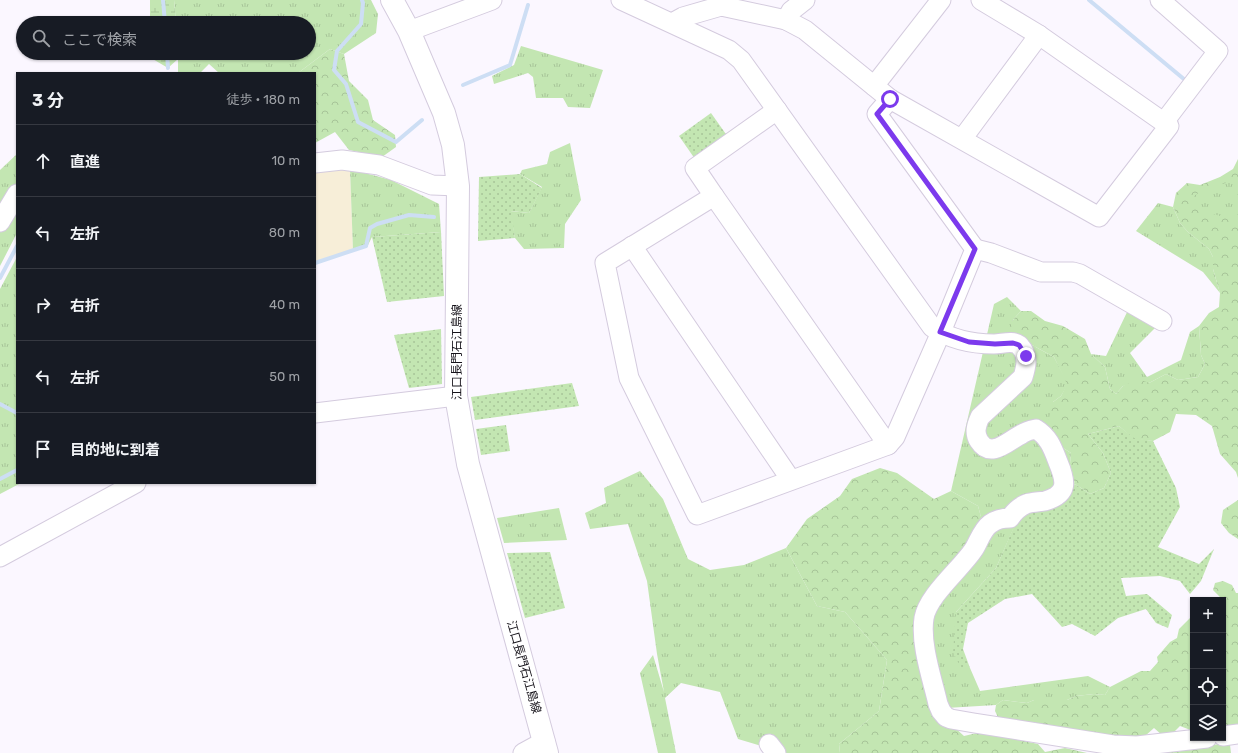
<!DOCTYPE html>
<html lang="ja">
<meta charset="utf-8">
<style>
body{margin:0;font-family:Rubik,"Noto Sans JP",sans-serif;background:#20242c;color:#f1f3f6}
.controls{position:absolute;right:12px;bottom:12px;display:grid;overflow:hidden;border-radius:0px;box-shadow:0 1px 3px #0004}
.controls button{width:36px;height:36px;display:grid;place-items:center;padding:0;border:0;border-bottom:1px solid #363941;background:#171b24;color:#f1f3f6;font:20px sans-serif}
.stop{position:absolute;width:12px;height:12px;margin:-9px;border:3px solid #7c3aed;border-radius:50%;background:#fff}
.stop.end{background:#7c3aed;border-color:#fff;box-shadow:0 1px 4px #0008}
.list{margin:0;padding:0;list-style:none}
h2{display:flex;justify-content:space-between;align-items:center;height:52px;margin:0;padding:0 16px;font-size:17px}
h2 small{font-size:13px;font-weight:400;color:#9ea1a6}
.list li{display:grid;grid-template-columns:26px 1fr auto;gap:12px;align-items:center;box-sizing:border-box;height:72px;padding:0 16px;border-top:1px solid #363941}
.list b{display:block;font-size:15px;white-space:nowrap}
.list em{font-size:13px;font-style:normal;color:#9ea1a6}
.icon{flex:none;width:22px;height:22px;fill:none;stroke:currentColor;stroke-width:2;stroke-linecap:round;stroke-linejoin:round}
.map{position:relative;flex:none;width:1238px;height:753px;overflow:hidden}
.search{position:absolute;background:#171b24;box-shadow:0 1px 3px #0004;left:16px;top:16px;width:300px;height:44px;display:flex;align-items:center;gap:10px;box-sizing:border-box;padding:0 14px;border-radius:22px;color:#9ea1a6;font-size:15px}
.panel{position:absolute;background:#171b24;box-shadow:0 1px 3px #0004;left:16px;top:72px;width:300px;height:412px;border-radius:0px}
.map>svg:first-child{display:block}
.industrial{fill:#f7eed8}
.grass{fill:url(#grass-tufts)}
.forest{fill:url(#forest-crowns)}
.wetland{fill:url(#wetland-marsh)}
.garden{fill:url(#garden-dots)}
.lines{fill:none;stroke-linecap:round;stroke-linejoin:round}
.stream{stroke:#cddef4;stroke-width:4}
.minor-casing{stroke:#d4cbde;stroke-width:21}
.major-casing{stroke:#d4cbde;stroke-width:24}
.minor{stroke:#fff;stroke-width:19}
.major{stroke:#fff;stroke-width:22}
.route{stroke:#7c3aed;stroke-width:5}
.labels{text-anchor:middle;stroke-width:3.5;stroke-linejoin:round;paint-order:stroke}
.street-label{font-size:12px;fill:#16131a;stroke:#fff}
</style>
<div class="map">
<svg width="1238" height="753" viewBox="0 0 1238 753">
<defs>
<pattern id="grass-tufts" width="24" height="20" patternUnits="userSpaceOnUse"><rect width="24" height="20" fill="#c3e6b2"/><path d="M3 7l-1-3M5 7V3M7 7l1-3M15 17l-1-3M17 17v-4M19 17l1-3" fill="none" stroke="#a7c498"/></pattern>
<pattern id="forest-crowns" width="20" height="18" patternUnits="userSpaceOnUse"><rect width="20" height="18" fill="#c3e6b2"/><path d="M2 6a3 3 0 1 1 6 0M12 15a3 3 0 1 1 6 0" fill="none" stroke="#a7c498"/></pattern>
<pattern id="wetland-marsh" width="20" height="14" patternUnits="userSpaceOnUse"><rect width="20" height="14" fill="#c3e6b2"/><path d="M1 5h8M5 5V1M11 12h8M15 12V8" fill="none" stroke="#a7c498"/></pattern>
<pattern id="garden-dots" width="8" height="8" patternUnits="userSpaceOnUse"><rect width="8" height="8" fill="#c3e6b2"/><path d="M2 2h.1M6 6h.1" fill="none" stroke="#a7c498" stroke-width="1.8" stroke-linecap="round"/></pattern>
</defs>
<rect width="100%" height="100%" fill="#fbf7ff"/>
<polygon class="industrial" points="350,169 353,251 315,264 315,170"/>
<g class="grass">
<polygon points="174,0 371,0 378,14 376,33 344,54 330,49 298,73 219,73 209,64 200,73 178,73 178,53 309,53 309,23 176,23"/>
<polygon points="521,46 603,70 590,108 568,107 563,98 536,98 533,77 528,73 494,84 492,76 514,65"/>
<polygon points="570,143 581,200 565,224 564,248 524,249 515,238 510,211 529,213 542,187 520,174 522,170 547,164 550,152"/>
<polygon points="17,154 17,233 0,266 0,170"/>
<polygon points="350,169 391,180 439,204 441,232 372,237 367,247 353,251"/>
<polygon points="1238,169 1238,292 1184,209 1194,190"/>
<polygon points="1158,203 1173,207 1180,223 1188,232 1209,249 1213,257 1213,269 1220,293 1203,272 1136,231"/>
<polygon points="17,257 17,483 21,483 0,494 0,289"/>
<polygon points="1007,297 1021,311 1012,321 1020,336 1032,345 1054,357 1068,384 1061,396 1053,402 1057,444 1071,453 1070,464 1075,484 1060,504 1018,518 996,568 956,612 961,668 970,668 980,691 1088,676 1110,687 1105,695 1094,694 1076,696 1067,700 1034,700 1027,703 1003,700 996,705 946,708 929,649 930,615 983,524 978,506 951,491 994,304"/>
<polygon points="1129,308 1156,327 1130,353 1147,377 1181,360 1190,332 1199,326 1201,355 1205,364 1198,377 1178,380 1166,374 1149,383 1123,386 1116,394 1110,389 1105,367 1091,354 1106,356"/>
<polygon points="640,471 663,499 688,559 710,570 744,565 786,548 817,606 845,612 887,660 879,711 839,744 840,753 785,753 738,739 720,692 681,683 665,698 676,753 658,753 640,673 653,655 664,692 657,654 647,581 628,524 590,529 585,513 606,503 604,488"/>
<polygon points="559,508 567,540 504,543 497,518"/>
</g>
<g class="forest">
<polygon points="330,49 344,54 349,81 368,100 373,120 395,135 396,147 382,157 349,150 335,132 315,143 315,73 298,73"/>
<polygon points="1238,159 1238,177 1235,181 1222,184 1218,188 1212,191 1200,192 1194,196 1194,205 1200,211 1229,218 1238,228 1238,478 1236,472 1220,454 1212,426 1196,415 1176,414 1170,432 1153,441 1134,439 1119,426 1088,434 1103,453 1111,473 1104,488 1090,494 1075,484 1070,464 1071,453 1057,444 1048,423 1053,402 1061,396 1067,384 1054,357 1032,345 1020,336 1011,333 1012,321 1021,311 1031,311 1045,321 1063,326 1085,339 1091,354 1105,367 1110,389 1116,394 1123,386 1139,379 1149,383 1166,374 1178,380 1198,377 1205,364 1201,355 1199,326 1209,313 1219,307 1220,293 1213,269 1213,257 1209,249 1188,232 1180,223 1173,207 1176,193 1187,183 1200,185 1220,177 1233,169"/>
<polygon points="880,468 897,473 934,499 951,491 978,506 983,524 922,608 953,726 964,736 981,732 1038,744 1045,752 1065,748 1087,753 840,753 839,744 879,711 887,660 845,612 817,606 786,548 807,519 840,496 852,479"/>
<polygon points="1238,500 1238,539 1229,533 1221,523 1223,510"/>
<polygon points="1223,581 1232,585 1236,593 1238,593 1238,724 1229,727 1223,724 1223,600 1213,590 1215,583"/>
<polygon points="1190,618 1193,618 1193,731 1180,726 1172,734 1162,735 1154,728 1145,736 1127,738 1048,728 1034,722 1022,725 1006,721 998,717 995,711 996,705 1003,700 1027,703 1034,700 1067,700 1076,696 1094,694 1105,695 1110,687 1141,671 1150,671 1158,662 1157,657 1170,642 1177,638 1179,629"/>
<polygon points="1219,744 1230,745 1231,753 1136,753 1141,752 1176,752"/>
</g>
<g class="wetland">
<polygon points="150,0 174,0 176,23 150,23"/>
<polygon points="151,53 178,53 179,58 168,68 151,58"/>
</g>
<g class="garden">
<polygon points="711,113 728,137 695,159 679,136"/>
<polygon points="520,174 542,188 529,213 511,211 515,238 478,241 479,177"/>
<polygon points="441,232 444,296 387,302 372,237"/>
<polygon points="441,329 442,384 409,388 394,335"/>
<polygon points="572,383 579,406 475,420 471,397"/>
<polygon points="506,425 510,451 481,455 476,429"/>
<polygon points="1119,426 1134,438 1153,441 1176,488 1180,507 1158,547 1199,564 1214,549 1201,581 1190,594 1180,581 1160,576 1121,578 1126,596 1147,594 1172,615 1168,628 1156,623 1146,609 1118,618 1095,636 1072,624 1062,627 1032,594 1005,599 968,623 963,649 970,668 961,668 953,652 956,612 996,568 1018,517 1060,504 1075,484 1090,494 1104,488 1111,473 1103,453 1088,434"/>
<polygon points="550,552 565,608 525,618 507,553"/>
</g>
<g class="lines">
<g class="stream">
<polyline points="163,0 165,23"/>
<polyline points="362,0 363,3 361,24 337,51 334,70 346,84 358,122 396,142 422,120"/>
<polyline points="1089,0 1185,80"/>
<polyline points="167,53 168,68"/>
<polyline points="463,85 510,65 528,5"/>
<polyline points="315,263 366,246 370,228 377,224 409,215 434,217"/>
<polyline points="0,278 17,246"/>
<polyline points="0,404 17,413"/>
<polyline points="0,479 17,470"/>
</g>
<defs>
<g id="minor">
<path d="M621,0L729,50L741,60L932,327C950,339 973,344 994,344C1002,344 1012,340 1019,345C1020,346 1022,349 1023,350C1028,359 1026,367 1023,377L980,417C976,426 974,433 979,441C991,460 1009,440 1022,434C1026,431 1031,430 1036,429C1049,437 1053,449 1058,462C1066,481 1069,494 1045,501C1039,502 1032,502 1026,504C1019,507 1014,512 1010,518C1002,518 997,519 990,524C982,530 979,541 974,549C961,569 928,595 924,618C920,644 932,678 938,704L941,711L946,717L951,719L974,723L1113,745L1137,746L1207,738"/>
<polyline points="1160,0 1218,51 1164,122"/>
<polyline points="786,20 791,11 805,0"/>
<polyline points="672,23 683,17 721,6 786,20 805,30 890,99 1099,217 1169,126 1039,35 981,0"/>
<polyline points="409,31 492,0"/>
<polyline points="874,86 941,0"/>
<polyline points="777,110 695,168 714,196 605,263 629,378 697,515 888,445 895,437 941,332 975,249 877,114 890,99"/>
<polyline points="962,139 1039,35"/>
<polyline points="315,163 342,160 379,165 432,185 458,186"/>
<polyline points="714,196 888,445"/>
<polyline points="0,222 17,194"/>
<polyline points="632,246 791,480"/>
<polyline points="975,249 991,253 1041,272 1073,272 1080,274 1162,321"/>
<polyline points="315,413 456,396"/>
<polyline points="0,557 136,483"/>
<polyline points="1223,736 1238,734"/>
<polyline points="769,744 776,753"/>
<polyline points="523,753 545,741"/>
</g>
<polyline id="major" points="392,0 409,31 444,113 453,145 458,186 456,396 468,464 547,753"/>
</defs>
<use href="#minor" class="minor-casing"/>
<use href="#major" class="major-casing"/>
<use href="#minor" class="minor"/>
<use href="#major" class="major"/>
</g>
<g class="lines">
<polyline class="route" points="890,99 877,114 975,249 940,332 969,342 995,344 1013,343 1019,345 1026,356"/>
</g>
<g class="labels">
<g class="street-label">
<text transform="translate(457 352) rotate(-90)" y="4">江口長門石江島線</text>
<text transform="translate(524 667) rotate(74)" y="4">江口長門石江島線</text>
</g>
</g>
</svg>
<div class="controls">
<button>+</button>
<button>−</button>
<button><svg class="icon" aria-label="locate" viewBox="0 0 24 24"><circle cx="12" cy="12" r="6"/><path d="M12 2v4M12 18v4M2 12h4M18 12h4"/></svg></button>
<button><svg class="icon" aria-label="layers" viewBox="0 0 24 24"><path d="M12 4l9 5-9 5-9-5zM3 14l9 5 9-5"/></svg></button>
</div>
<div class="stop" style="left:890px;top:99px"></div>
<div class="stop end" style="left:1026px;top:356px"></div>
<div class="search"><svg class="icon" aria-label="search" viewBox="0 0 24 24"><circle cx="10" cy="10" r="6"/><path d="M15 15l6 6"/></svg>ここで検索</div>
<section class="panel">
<h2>3 分<small>徒歩 · 180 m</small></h2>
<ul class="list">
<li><svg class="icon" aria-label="ahead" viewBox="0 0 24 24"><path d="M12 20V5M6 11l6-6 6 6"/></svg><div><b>直進</b></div><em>10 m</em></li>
<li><svg class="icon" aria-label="left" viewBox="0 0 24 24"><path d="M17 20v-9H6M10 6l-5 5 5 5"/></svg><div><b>左折</b></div><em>80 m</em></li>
<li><svg class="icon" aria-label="right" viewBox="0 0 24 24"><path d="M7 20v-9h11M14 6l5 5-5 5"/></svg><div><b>右折</b></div><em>40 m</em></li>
<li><svg class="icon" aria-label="left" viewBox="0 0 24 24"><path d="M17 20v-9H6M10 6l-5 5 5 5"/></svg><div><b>左折</b></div><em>50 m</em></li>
<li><svg class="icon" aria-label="arrive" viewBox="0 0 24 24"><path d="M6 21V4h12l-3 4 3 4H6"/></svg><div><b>目的地に到着</b></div></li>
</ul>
</section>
</div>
